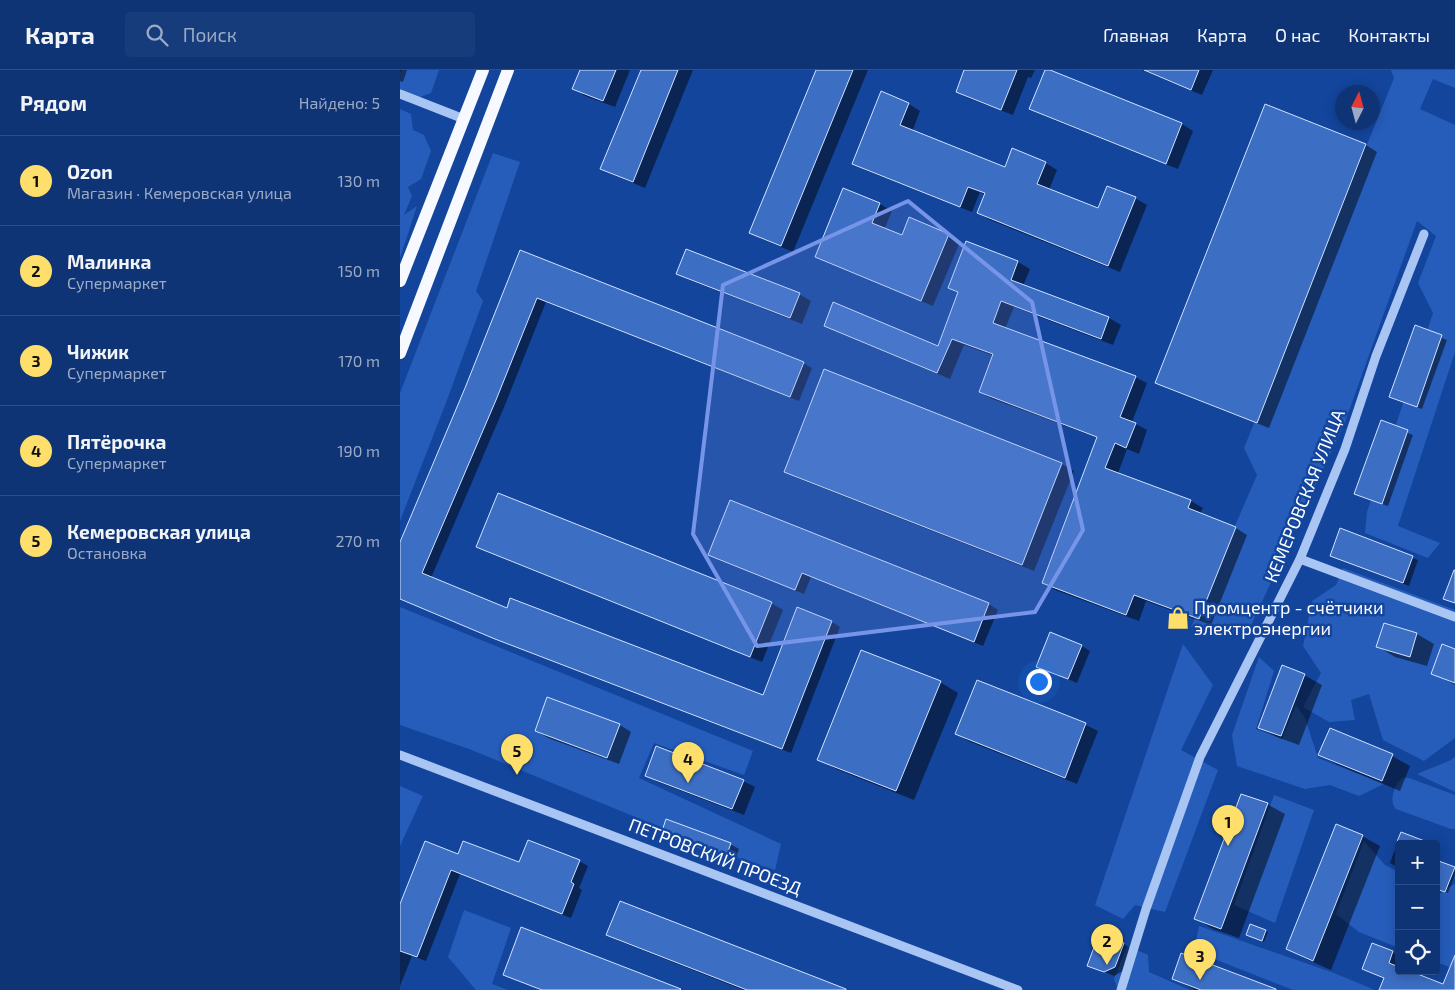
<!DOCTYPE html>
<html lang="ru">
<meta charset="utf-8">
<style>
body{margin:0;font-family:"Exo 2",sans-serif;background:#173c7b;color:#f1f3f6}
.controls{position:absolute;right:15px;bottom:15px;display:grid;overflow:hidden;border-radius:5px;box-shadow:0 2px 12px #0003}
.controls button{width:45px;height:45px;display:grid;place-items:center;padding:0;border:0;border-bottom:1px solid #2e4f88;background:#0e3476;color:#f1f3f6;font:25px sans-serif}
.compass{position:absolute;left:935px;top:15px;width:45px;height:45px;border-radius:50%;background:#0e3476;box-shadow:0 2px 12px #0003;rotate:6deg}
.you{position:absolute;left:638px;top:611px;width:18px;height:18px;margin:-12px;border:4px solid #fff;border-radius:50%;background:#1a73e8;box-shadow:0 0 0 8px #1a73e833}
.badge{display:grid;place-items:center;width:32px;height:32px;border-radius:50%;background:#ffdf6c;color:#111;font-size:16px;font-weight:700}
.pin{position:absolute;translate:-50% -41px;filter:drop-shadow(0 1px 2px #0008)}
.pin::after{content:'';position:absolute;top:26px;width:18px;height:15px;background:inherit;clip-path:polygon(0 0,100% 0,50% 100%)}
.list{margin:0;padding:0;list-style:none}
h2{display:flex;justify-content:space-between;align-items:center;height:65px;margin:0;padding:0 20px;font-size:21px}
h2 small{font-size:16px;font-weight:400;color:#9baac5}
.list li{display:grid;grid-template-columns:32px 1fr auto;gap:15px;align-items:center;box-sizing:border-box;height:90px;padding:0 20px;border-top:1px solid #2e4f88}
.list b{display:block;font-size:19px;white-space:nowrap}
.list p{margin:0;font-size:16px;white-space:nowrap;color:#9baac5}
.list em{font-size:16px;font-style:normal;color:#9baac5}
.icon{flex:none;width:28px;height:28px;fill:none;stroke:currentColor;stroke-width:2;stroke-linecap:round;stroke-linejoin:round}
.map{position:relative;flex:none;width:1055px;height:920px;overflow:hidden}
header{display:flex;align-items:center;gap:30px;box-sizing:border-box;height:70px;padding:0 25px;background:#0e3476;border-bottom:1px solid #2e4f88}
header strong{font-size:24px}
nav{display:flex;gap:28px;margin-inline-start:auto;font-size:18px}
.search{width:350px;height:45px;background:#173c7b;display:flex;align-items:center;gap:12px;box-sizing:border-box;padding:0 18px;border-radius:5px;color:#9baac5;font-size:19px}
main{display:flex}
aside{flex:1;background:#0e3476}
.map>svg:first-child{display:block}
.green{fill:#265dbb}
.shadow{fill:#0007}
.building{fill:#3c6ec4;stroke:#d1e2fd}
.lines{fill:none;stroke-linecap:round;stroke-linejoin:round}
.minor{stroke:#a9c5f4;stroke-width:9}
.major{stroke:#f6f9ff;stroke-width:12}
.marked{fill:#7795e8;fill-opacity:0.2;stroke:#7795e8;stroke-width:4;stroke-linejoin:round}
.labels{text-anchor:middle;stroke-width:5;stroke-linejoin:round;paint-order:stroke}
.street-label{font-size:18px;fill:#fff;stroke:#13459d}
.poi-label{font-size:18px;fill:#fff;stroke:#13459d;text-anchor:start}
</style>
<header>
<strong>Карта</strong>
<div class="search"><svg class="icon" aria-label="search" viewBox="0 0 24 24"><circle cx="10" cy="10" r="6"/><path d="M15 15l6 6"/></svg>Поиск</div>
<nav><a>Главная</a><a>Карта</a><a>О нас</a><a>Контакты</a></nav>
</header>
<main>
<aside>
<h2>Рядом<small>Найдено: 5</small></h2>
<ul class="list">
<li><span class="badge">1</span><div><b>Ozon</b><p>Магазин · Кемеровская улица</p></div><em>130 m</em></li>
<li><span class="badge">2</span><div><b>Малинка</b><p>Супермаркет</p></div><em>150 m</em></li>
<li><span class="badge">3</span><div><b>Чижик</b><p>Супермаркет</p></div><em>170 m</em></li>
<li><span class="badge">4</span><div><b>Пятёрочка</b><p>Супермаркет</p></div><em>190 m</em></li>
<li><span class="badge">5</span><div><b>Кемеровская улица</b><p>Остановка</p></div><em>270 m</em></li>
</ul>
</aside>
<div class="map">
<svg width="1055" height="920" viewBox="0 0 1055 920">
<rect width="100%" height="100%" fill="#13459d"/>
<g class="green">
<polygon points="2,0 39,0 31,23 7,32 0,29 0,2"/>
<polygon points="991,0 1055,0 1055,18 1033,9 1020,39 1055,55 1055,282 998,456 1040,473 1028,488 965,463 967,442 1033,243 1018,213 1036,166 1017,151 945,352 848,562 817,567 791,557 857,405 844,378 994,8"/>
<polygon points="0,39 11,44 13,60 24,65 31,81 21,109 8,117 12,126 4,145 17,136 0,188"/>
<polygon points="93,83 120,92 76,221 83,231 47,330 0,451 0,323"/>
<polygon points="943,498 1055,540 1055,668 1024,691 983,670 969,624 951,630 955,650 929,652 903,637 921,603 903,576 912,531 936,515"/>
<polygon points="0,537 353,681 344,705 254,673 239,708 381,774 375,800 331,786 69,679 0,655"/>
<polygon points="783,574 813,615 781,680 818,700 765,842 735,835 723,849 695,835"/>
<polygon points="859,587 874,601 856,659 882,669 896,635 905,648 918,688 984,714 959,726 930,715 905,719 837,696 832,665"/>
<polygon points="1055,687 1055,722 1017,704 1051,690"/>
<path d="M1003,708H1009L1055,725V759H1051L996,739C988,731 995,713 1003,708Z"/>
<polygon points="0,716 23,726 0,776"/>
<polygon points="874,725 914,740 875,853 834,835"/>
<polygon points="964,771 985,795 999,802 999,878 959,862 936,844"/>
<polygon points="1054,814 1055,815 1055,899 1036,892 1036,822 1039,824"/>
<polygon points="64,840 111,858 92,914 108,920 76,920 48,887"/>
<polygon points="799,856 934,903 975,920 893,920 794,881"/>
<polygon points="727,876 748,885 749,902 790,920 718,920 714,909"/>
</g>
<g class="shadow">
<polygon points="0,0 7,0 3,12 0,11"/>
<polygon points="181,0 230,0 215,37 185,26 174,19"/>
<polygon points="242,0 293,0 245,118 214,105 202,98"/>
<polygon points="417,0 468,0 393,182 362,169 351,162"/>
<polygon points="567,0 635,0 631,8 628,7 613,45 568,28 557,22"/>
<polygon points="646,0 782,54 793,61 778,99 642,45 631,38"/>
<polygon points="742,0 813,0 802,25"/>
<polygon points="509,34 520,41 512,62 605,99 646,93 657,100 649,120 698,140 735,128 747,135 720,202 590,150 578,143 585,125 580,122 572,142 465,100 454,93"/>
<polygon points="865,36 966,75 977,82 869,358 769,319 757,313"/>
<polygon points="444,120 480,134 492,141 484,160 502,167 548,165 560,172 533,236 428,193 416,187"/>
<polygon points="567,173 618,192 630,199 623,216 709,248 721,255 713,275 614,237 605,259 735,307 747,313 732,352 747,360 739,384 727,379 718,403 791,431 803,438 800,444 836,458 847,465 811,555 746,531 739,551 655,520 643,513 698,368 592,329 580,322 594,286 564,275 550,309 437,262 425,256 539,277 559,223 550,218"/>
<polygon points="121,181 403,293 412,298 399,331 146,232 105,335 31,508 107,540 364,627 432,552 440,557 391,683 105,573 0,529 0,475 66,318"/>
<polygon points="278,203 399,224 411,231 402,254 290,210"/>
<polygon points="1016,257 1047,270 1022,339 996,329"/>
<polygon points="425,301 662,394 674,401 634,501 397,408 385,401"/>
<polygon points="981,352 1013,365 988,436 961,427"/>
<polygon points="331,431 589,534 598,540 583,576 411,507 404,524 319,490 310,485"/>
<polygon points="941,460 1018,490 1009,516 931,486"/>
<polygon points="78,476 371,533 383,540 362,592 90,483"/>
<polygon points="984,554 1017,564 1034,574 1027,596 995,587 977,576"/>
<polygon points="682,576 690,581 677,613 638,596"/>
<polygon points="1055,580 1055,615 1033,603"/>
<polygon points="904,605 922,615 899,675 877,667 859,657"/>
<polygon points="578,611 686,655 698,661 677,714 568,671 557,664"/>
<polygon points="540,612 558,623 514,730 436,699 419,689"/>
<polygon points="148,629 220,655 231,662 219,694 148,668 136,661"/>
<polygon points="920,685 992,686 1010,696 1000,721 938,695"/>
<polygon points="246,705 343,711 355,717 344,745 258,712"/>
<polygon points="867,734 885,744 839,868 813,859 795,848"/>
<polygon points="263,763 330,774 339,779 335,791 272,768"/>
<polygon points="1001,763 999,774 999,798 990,793"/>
<polygon points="962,766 980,776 931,900 906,889 888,879"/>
<polygon points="58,785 120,794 179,791 188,796 179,818 182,820 171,848 60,804 26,891 12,886 0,916 0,838"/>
<polygon points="1037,791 1055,798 1055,804 1048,823 1036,818"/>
<polygon points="866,861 868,862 864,872 850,866"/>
<polygon points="208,865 445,920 343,920 219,871"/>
<polygon points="699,866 724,874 732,879 723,901 714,906 689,895"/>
<polygon points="992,882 999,886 999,901 1043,916 1055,905 1055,920 984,920 985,909 964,899"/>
<polygon points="104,904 279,920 140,920"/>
<polygon points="773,908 875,920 795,920"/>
</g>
<g class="building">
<polygon points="180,0 216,0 203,31 172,19"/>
<polygon points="241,0 278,0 233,112 200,99"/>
<polygon points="416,0 453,0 381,176 349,163"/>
<polygon points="564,0 617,0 601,40 556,22"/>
<polygon points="645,0 650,0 782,53 766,94 629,39"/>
<polygon points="744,0 799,0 791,20"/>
<polygon points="481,21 509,33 500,55 605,97 612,78 646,92 637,114 698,138 707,116 736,127 708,196 577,143 585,123 568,117 560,137 452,94"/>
<polygon points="865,34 966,74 857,353 755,313"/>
<polygon points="443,118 480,133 472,153 502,165 509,147 549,164 521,231 415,187"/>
<polygon points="566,171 618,191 611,210 709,247 701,269 601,231 593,253 736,306 720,347 736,353 726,378 715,373 705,398 791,430 788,438 836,457 799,549 734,525 726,545 642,513 697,367 579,322 593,284 552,269 537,303 424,256 433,232 538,276 558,222 548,218"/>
<polygon points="286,179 400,223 390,248 276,204"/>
<polygon points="120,180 404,292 390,327 137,228 96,330 22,503 107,538 110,528 363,625 397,537 432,551 382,679 95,569 0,529 0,472 65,318"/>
<polygon points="1015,255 1042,265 1017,337 989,327"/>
<polygon points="424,299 662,393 622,495 384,402"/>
<polygon points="981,350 1008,360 982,434 954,424"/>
<polygon points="98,423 372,532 350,587 76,477"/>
<polygon points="330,430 589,533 574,572 402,503 395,520 308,485"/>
<polygon points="940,458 1013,486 1003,513 930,486"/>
<polygon points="1054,500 1055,500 1055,533 1043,529"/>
<polygon points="984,553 1017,563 1010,587 976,577"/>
<polygon points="650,562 682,575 668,609 636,597"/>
<polygon points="1042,574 1055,579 1055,613 1031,604"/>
<polygon points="461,580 541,611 496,721 417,690"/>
<polygon points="882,595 905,604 881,666 858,658"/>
<polygon points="577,610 686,653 665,708 555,664"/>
<polygon points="147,627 220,654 207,688 135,661"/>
<polygon points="930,658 993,684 982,711 918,685"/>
<polygon points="256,676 344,710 332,739 245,706"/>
<polygon points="841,724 868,733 821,859 794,849"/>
<polygon points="266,749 331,773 326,787 261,764"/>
<polygon points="936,754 963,765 913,891 886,879"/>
<polygon points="1001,762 1030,773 1030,774 996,774"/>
<polygon points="128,770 180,790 171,812 174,814 162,844 51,800 17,887 0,881 0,834 25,771 58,784 63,771 119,792"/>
<polygon points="1036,790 1055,797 1045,822 1036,819"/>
<polygon points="220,831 446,919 446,920 347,920 206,865"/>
<polygon points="850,854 866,860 862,871 846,865"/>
<polygon points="121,857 281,919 280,920 142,920 103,905"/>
<polygon points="699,864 724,873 715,897 704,902 687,896"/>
<polygon points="972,873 993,881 989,893 999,897 999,901 1010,901 1043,914 1055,885 1055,920 979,920 984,908 962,899"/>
<polygon points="781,883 876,919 876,920 801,920 772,909"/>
</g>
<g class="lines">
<g class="minor">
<polyline points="0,24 64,49"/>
<polyline points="900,489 1055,547"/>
<polyline points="0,685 618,920"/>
<polyline points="721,920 746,839 800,687 900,489 945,379 976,286 1024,164"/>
</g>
<g class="major">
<polyline points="0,211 83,0"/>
<polyline points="0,283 108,0"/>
</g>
</g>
<path class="marked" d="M508,131L632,232L683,460L635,542L357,576L293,464L323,215Z"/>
<defs>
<symbol id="shop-bare" viewBox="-9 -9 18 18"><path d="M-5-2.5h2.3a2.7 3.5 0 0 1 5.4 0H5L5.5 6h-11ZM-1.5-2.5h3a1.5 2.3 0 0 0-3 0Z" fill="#ffdf6c" stroke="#13459d" stroke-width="2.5" paint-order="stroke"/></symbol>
</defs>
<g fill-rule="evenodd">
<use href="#shop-bare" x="762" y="532" width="32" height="32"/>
</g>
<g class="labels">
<g class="street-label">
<text transform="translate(905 426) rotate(-68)" y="6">КЕМЕРОВСКАЯ УЛИЦА</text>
<text transform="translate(315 787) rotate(21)" y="6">ПЕТРОВСКИЙ ПРОЕЗД</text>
</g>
<g class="poi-label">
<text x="794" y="544">Промцентр - счётчики<tspan x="794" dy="21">электроэнергии</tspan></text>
</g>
</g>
</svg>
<div class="controls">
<button>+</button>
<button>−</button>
<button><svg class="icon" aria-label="locate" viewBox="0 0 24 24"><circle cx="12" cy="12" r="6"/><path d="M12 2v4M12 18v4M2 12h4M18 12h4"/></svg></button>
</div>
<svg class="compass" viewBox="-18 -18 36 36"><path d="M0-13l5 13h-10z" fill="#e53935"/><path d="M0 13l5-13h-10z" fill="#9baac5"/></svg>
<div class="you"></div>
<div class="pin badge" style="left:828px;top:776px">1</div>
<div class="pin badge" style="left:707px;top:895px">2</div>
<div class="pin badge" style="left:800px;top:910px">3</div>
<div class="pin badge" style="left:288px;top:713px">4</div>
<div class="pin badge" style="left:117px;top:705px">5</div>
</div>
</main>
